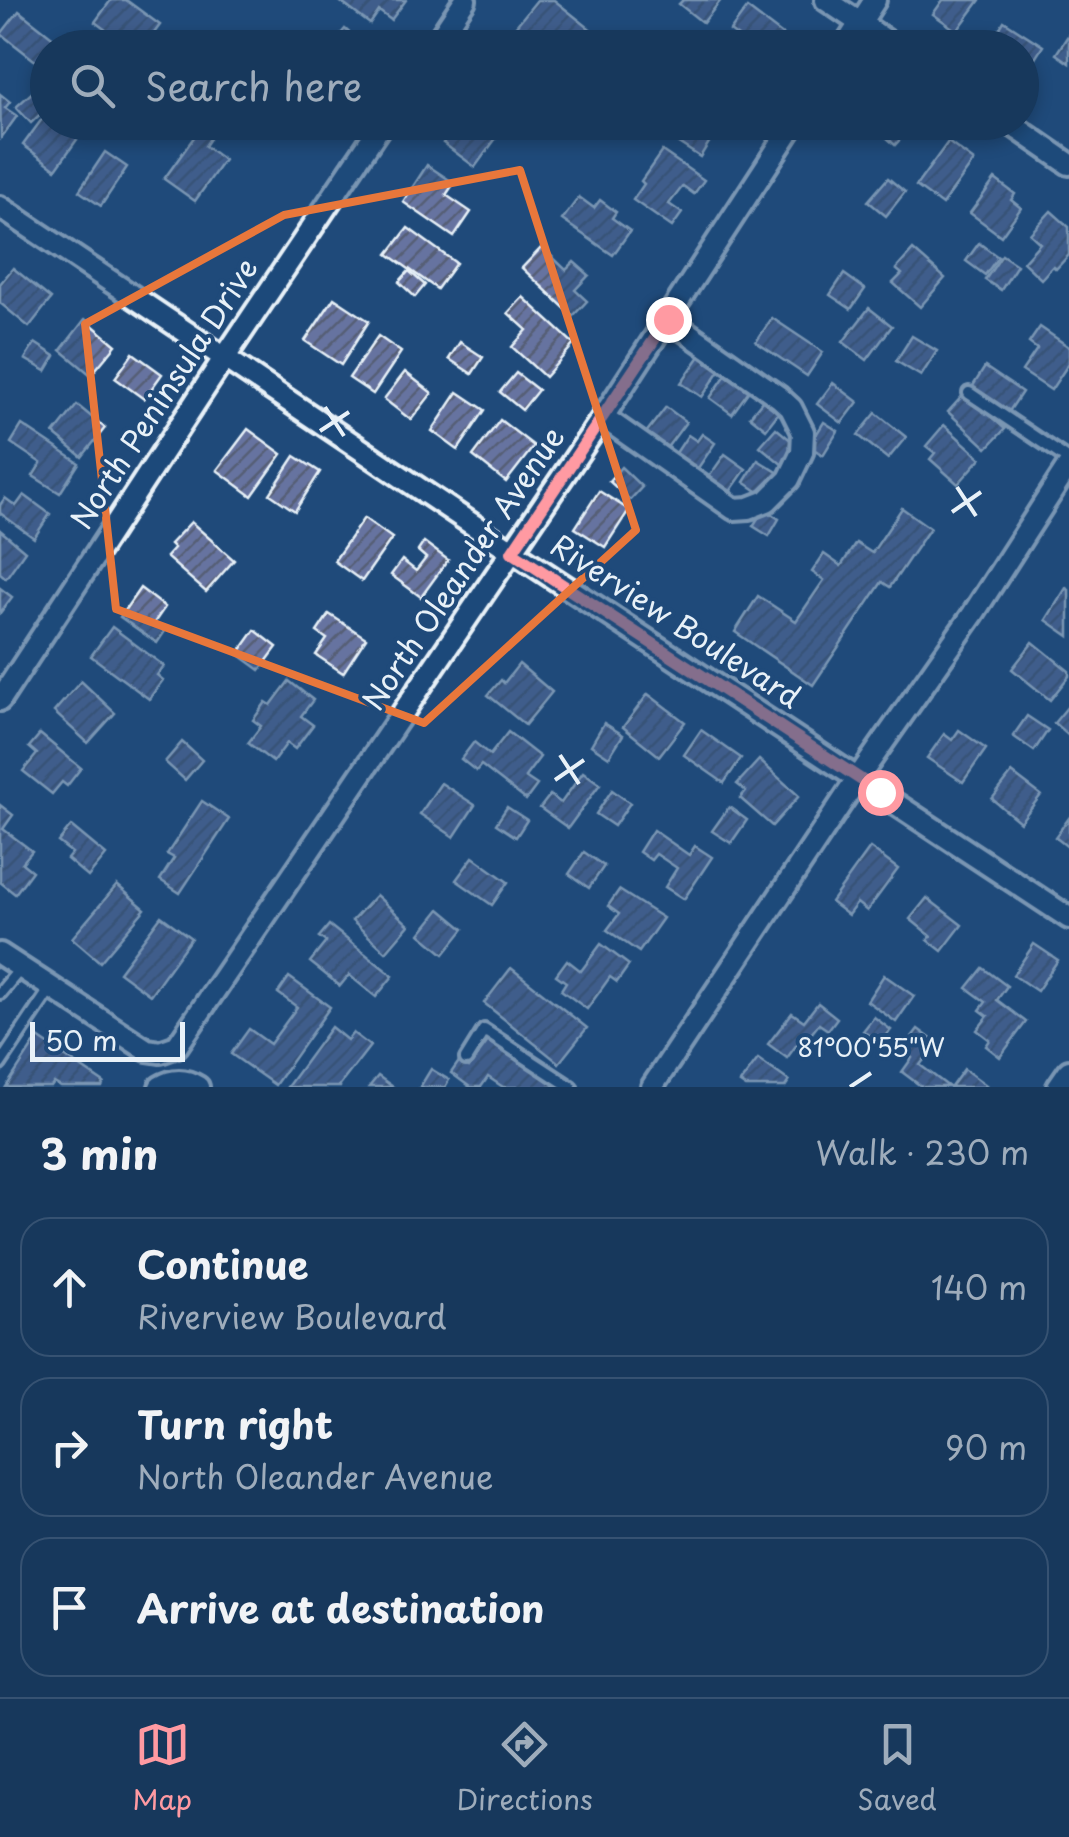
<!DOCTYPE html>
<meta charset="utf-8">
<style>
body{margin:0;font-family:"Playpen Sans",sans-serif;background:#203f62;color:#f1f3f6}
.scale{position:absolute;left:30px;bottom:25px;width:155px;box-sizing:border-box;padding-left:10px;border:5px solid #e8f1f8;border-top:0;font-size:28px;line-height:35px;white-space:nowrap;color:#e8f1f8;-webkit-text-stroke:8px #1f4a7a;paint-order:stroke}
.stop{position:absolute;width:30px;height:30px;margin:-22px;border:8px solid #ff9aa2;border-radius:50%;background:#fff}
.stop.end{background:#ff9aa2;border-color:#fff;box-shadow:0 2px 10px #0008}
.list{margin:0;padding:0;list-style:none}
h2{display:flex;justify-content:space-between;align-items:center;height:130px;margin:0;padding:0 40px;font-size:42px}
h2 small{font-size:32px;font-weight:400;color:#9eacbb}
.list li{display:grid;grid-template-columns:65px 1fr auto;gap:30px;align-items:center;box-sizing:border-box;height:140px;margin:0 20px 20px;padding:0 20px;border:2px solid #365272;border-radius:30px}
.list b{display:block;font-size:38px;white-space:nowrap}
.list p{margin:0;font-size:32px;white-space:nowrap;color:#9eacbb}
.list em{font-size:32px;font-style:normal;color:#9eacbb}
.icon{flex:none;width:55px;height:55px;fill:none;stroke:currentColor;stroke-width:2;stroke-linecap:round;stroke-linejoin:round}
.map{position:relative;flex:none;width:1069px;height:1087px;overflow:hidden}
.search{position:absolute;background:#17385c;box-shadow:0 5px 15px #0003;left:30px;right:30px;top:30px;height:110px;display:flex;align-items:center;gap:25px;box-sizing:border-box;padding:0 35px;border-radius:55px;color:#9eacbb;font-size:38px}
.sheet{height:610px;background:#17385c}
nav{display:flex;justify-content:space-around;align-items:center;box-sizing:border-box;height:140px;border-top:2px solid #365272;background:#17385c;font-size:28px;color:#9eacbb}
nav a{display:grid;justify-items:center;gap:5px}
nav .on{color:#ff9aa2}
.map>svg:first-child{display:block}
.building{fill:url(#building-hatch);stroke:#e8f1f8;stroke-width:2.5}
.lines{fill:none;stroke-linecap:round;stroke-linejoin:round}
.service-casing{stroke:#e8f1f8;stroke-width:18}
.minor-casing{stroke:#e8f1f8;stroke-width:28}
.service{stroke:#1f4a7a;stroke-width:10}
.minor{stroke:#1f4a7a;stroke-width:20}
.route{stroke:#ff9aa2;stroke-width:12}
.marked{fill:none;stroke:#e8773b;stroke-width:8;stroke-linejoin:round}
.ticks{fill:none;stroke:#e8f1f8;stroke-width:4}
.labels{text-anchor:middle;stroke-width:8;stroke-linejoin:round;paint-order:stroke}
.street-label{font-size:30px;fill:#e8f1f8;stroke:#1f4a7a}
.ticks-label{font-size:25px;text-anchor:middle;fill:#e8f1f8;stroke:#1f4a7a;stroke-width:8;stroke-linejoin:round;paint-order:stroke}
</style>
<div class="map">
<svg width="1069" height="1087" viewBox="0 0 1069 1087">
<defs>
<pattern id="building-hatch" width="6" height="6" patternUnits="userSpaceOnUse" patternTransform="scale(2.5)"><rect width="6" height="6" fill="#6673a0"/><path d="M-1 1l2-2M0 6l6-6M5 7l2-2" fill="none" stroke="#565e75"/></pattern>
</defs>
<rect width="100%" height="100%" fill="#1f4a7a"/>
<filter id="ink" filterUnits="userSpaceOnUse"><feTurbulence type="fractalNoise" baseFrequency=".01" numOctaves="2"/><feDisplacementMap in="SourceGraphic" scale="20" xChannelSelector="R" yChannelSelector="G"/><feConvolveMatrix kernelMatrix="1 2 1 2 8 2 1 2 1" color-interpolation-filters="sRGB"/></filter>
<g filter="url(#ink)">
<g class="building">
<polygon points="111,0 126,0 160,25 143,48 130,48 95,22"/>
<polygon points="338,0 406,0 391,20 379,11 370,24"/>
<polygon points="537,0 554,0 599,36 590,48 566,48 552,36 543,48 540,48 515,27"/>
<polygon points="683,0 721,0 703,23 679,4"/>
<polygon points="943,0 980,0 957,31 933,14"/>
<polygon points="747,8 788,39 782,48 741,48 745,42 730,31"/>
<polygon points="19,11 65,47 48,48 47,70 1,34"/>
<polygon points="1004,21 1043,46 1026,73 1022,70 1022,48 988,48"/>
<polygon points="345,29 367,48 329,48"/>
<polygon points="1069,34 1069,63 1056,54"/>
<polygon points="37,88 48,100 48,107 31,123 16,107"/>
<polygon points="0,94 10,102 5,108 17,116 1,138"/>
<polygon points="45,115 48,117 48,122 56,122 78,138 56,169 23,145"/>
<polygon points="191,122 221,122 205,146 224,160 195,201 164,179 197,133 188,127"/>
<polygon points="459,122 492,122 502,130 475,167 443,143"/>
<polygon points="661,122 717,122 720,125 700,157 657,129"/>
<polygon points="869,122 915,122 915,123 895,145"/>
<polygon points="948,142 974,161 942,205 916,186"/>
<polygon points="662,151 704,180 694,194 683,186 669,204 682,213 672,227 633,200 644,184 641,181"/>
<polygon points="105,152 127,167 101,206 79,191"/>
<polygon points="427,165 454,183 446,195 471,212 454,237 403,202"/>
<polygon points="888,178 905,192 886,216 868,201"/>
<polygon points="995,179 1015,194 1011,200 1021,208 1001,236 970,213"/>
<polygon points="579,197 594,208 600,200 616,212 612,218 630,231 613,255 562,220"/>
<polygon points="1051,211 1069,227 1069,255 1056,269 1053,266 1041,279 1023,262 1040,243 1030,234"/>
<polygon points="408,228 456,263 437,289 388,254"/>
<polygon points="979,243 998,257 985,275 966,261"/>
<polygon points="542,247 566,270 574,262 589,275 575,290 587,301 573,316 522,268"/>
<polygon points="913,250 945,278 920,307 893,283 902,274 896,269"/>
<polygon points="1002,255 1017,265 1001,290 985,280"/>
<polygon points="13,268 51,299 29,327 0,303 0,284"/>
<polygon points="409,271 425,285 415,297 399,282"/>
<polygon points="844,274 865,289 851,309 830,295"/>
<polygon points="523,297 574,344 545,377 512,347 527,330 508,313"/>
<polygon points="334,298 369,321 341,365 305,341"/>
<polygon points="869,308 892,326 867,360 843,342"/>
<polygon points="772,318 823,352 807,376 756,342"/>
<polygon points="85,319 116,345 91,375 61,350"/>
<polygon points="1040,327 1069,347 1069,363 1051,390 1022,371 1037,349 1029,343"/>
<polygon points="378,336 401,352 373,394 349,378"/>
<polygon points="912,336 937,351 921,376 896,361"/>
<polygon points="460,342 483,357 472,374 449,359"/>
<polygon points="35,343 55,356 46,371 25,359"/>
<polygon points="705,349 725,363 702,397 681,383"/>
<polygon points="133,353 162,374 144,399 115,378"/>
<polygon points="985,367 1022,392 1008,413 971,389"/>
<polygon points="730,369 753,385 732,414 710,398"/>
<polygon points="405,372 432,393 411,420 384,399"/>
<polygon points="516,373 538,390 522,410 500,392"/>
<polygon points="833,383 858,402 842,423 817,404"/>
<polygon points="458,392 485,410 458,450 432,431"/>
<polygon points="965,393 1005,429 987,448 948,412"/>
<polygon points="767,395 783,407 766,429 750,416"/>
<polygon points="77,405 105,428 82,457 54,434"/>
<polygon points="666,407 686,422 663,453 642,438"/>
<polygon points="876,413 906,437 888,459 858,435"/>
<polygon points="500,420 534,446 506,482 473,456"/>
<polygon points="824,422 838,431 823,455 809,446"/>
<polygon points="22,425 79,463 60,493 33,476 41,463 11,443"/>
<polygon points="944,425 981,458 958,484 930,459 935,453 926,446"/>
<polygon points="776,428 800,448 784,466 760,446"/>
<polygon points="248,429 282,454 252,496 217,470"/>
<polygon points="702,434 715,443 696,471 674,456 688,435 697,441"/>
<polygon points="725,454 746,469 727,496 706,481"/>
<polygon points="295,456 320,472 295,511 270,494"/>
<polygon points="758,460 782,475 772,490 765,486 760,493 744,482"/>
<polygon points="621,467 642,487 630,500 609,481"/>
<polygon points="599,491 629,510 605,547 575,528"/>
<polygon points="24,495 50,514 34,538 0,513 0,505 5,498 16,506"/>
<polygon points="902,508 930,528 890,587 882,582 813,685 735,632 758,596 796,621 824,580 812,572 824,554 841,566 856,543 872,553"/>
<polygon points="764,509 779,519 769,536 753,526"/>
<polygon points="364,518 392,538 362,581 334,561"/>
<polygon points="191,522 234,560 206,592 166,557 174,548 170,544"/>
<polygon points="0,530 25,551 6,578 0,573"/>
<polygon points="424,542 448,560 421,597 391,575 402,560 416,571 426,558 418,551"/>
<polygon points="0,588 12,597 0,613"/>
<polygon points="140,588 165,607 154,623 165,631 157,643 120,617"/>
<polygon points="1066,588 1069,590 1069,636 1046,620"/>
<polygon points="329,614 366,638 343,673 316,655 327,639 317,632"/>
<polygon points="112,627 164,666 157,675 163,680 149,699 91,656"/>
<polygon points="255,630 277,647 260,670 238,654"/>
<polygon points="1033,642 1069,671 1069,676 1050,700 1012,669"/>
<polygon points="519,664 552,692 525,725 488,695 501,680 504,683"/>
<polygon points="81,681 115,713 88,743 54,712"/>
<polygon points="289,681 313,700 301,716 313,725 295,749 287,743 273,762 248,743 261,726 253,720 266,702 271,705"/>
<polygon points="648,694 685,722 659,756 623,727"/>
<polygon points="1069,705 1069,736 1054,723"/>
<polygon points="1027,716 1048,730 1034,751 1013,736"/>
<polygon points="604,723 623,735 609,757 591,745"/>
<polygon points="701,730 741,758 724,783 684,755"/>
<polygon points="959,730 986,749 963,782 927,758 944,734 952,740"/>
<polygon points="508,732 540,757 525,777 537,785 526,800 481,765 476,771 461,759 474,742 490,755"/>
<polygon points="40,734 81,768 67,786 62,782 52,794 23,771 37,754 29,747"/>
<polygon points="182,742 202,760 185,780 165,762"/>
<polygon points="759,760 799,796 772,826 740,798 746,791 737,784"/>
<polygon points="583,772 600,784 568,828 540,808 550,795 561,803"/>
<polygon points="1012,773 1041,795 1020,822 992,799"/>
<polygon points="441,783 475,805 454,837 420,814"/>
<polygon points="612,790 630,803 614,826 596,814"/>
<polygon points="202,801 229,819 180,893 160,880 174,858 167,854"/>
<polygon points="0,805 13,815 3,829 32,851 22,863 32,871 15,894 0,882"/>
<polygon points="507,807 527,820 516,837 496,824"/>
<polygon points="729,807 747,820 731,843 712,831"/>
<polygon points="1069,818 1069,848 1055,837"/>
<polygon points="71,826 106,855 88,877 67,859 72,853 58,842"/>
<polygon points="653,830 689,855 695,846 712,857 684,899 665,887 677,868 656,854 651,860 639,852"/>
<polygon points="870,848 898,869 867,911 857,903 848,915 831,902"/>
<polygon points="584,852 604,866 589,888 569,874"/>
<polygon points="473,857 508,882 492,905 456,880"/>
<polygon points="117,885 145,909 100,962 72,938"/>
<polygon points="619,890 663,918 639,952 607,930 619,914 608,906"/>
<polygon points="376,895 409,925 386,952 352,921"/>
<polygon points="927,898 962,925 942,951 928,940 931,936 910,919"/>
<polygon points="440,909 464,929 444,954 420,934"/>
<polygon points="161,916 191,938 150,995 119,972"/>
<polygon points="329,925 393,976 376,997 349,975 340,986 310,962 326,942 319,937"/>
<polygon points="601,944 629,965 617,982 610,977 587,1009 561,990 566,982 556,975 567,960 581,971"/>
<polygon points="1034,944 1058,960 1037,991 1013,975"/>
<polygon points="511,968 587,1028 559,1063 484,1003"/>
<polygon points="983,968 1007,986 997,1000 1026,1022 1000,1057 986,1046 990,1040 977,1030 988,1016 980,1010 986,1002 967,988"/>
<polygon points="884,975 914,996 896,1022 867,1001"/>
<polygon points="289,977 330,1007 275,1085 231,1054 249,1029 270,1044 297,1007 278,993"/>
<polygon points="818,1003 837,1018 828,1030 819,1024 807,1039 803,1036 787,1058 768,1044 792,1013 804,1021"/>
<polygon points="874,1017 891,1030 880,1043 863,1031"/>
<polygon points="331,1027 347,1040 353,1033 370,1046 339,1086 341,1087 287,1087"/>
<polygon points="918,1029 937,1043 920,1065 949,1087 922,1087 902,1072 912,1058 902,1050"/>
<polygon points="38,1038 104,1083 102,1087 61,1087 54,1083 51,1087 6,1087"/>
<polygon points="489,1040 557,1087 503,1087 488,1077 481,1087 470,1087 451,1073 460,1060 469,1067"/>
<polygon points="758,1059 789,1081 785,1087 746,1087 740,1083"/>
<polygon points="431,1069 449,1080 445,1087 420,1087"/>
<polygon points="964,1069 986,1085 984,1087 951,1087"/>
<polygon points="378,1076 393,1087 369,1087"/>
</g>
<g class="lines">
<defs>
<g id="service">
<polyline points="969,393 1069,460"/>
<polyline points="0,993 21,968"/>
<polyline points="466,1059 484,1030 571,1087"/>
<polyline points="0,1064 51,988"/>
</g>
<g id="minor">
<polyline points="826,0 897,48"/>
<polyline points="433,48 465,0"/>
<polyline points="844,48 875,0"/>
<polyline points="1008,122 1069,164"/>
<polyline points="0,207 512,551 1069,918"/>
<polyline points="603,417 734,509 749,508 767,501 789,479 802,452 803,432 791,408 779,397 668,319"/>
<polyline points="0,700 225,357 383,122"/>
<polyline points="0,954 147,1050 160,1052 177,1046 603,417 795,122"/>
<path d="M160,1087C173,1079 185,1079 198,1087"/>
<polyline points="652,1087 858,778 973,614 1069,465"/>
<polyline points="1058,1087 1069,1071"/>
</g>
</defs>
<use href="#service" class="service-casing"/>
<use href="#minor" class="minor-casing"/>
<use href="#service" class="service"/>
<use href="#minor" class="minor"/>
</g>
</g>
<g class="lines" filter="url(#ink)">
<polyline class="route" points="668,319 512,552 880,792"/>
</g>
<path d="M0 0H1069V1087H0ZM520,170L636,530L424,723L116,609L85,324L284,215Z" fill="#1f4a7a" fill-opacity=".55" fill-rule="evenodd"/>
<path class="marked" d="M520,170L636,530L424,723L116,609L85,324L284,215Z"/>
<path class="ticks" d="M325,407L344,436M320,431L349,412M957,487L976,516M952,512L981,492M560,755L579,784M555,780L584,760M850,1087L871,1073"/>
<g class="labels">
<g class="street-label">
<text transform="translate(165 394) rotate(-57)" y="10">North Peninsula Drive</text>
<text transform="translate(464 569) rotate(-56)" y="10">North Oleander Avenue</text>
<text transform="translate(675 622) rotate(33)" y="10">Riverview Boulevard</text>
</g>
</g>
<g class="ticks-label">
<text x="871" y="1057">81°00'55"W</text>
</g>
</svg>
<div class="scale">50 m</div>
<div class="stop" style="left:880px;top:792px"></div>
<div class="stop end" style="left:668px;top:319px"></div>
<div class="search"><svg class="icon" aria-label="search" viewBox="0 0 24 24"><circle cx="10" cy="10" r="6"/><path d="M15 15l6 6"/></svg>Search here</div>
</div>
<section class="sheet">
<h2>3 min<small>Walk · 230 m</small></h2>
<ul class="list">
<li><svg class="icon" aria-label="ahead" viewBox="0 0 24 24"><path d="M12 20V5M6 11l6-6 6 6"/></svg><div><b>Continue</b><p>Riverview Boulevard</p></div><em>140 m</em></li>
<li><svg class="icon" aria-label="right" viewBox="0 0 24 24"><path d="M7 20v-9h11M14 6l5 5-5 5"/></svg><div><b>Turn right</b><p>North Oleander Avenue</p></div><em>90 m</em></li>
<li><svg class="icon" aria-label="arrive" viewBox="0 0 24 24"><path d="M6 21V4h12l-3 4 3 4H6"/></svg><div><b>Arrive at destination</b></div></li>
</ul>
</section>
<nav>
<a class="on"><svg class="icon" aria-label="map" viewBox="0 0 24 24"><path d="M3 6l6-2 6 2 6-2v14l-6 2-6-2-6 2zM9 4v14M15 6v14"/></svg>Map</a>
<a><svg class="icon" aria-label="directions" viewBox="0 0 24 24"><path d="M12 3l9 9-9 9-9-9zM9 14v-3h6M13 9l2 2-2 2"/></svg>Directions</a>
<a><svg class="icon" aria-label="saved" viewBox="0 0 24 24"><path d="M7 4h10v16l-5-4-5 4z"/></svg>Saved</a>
</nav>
